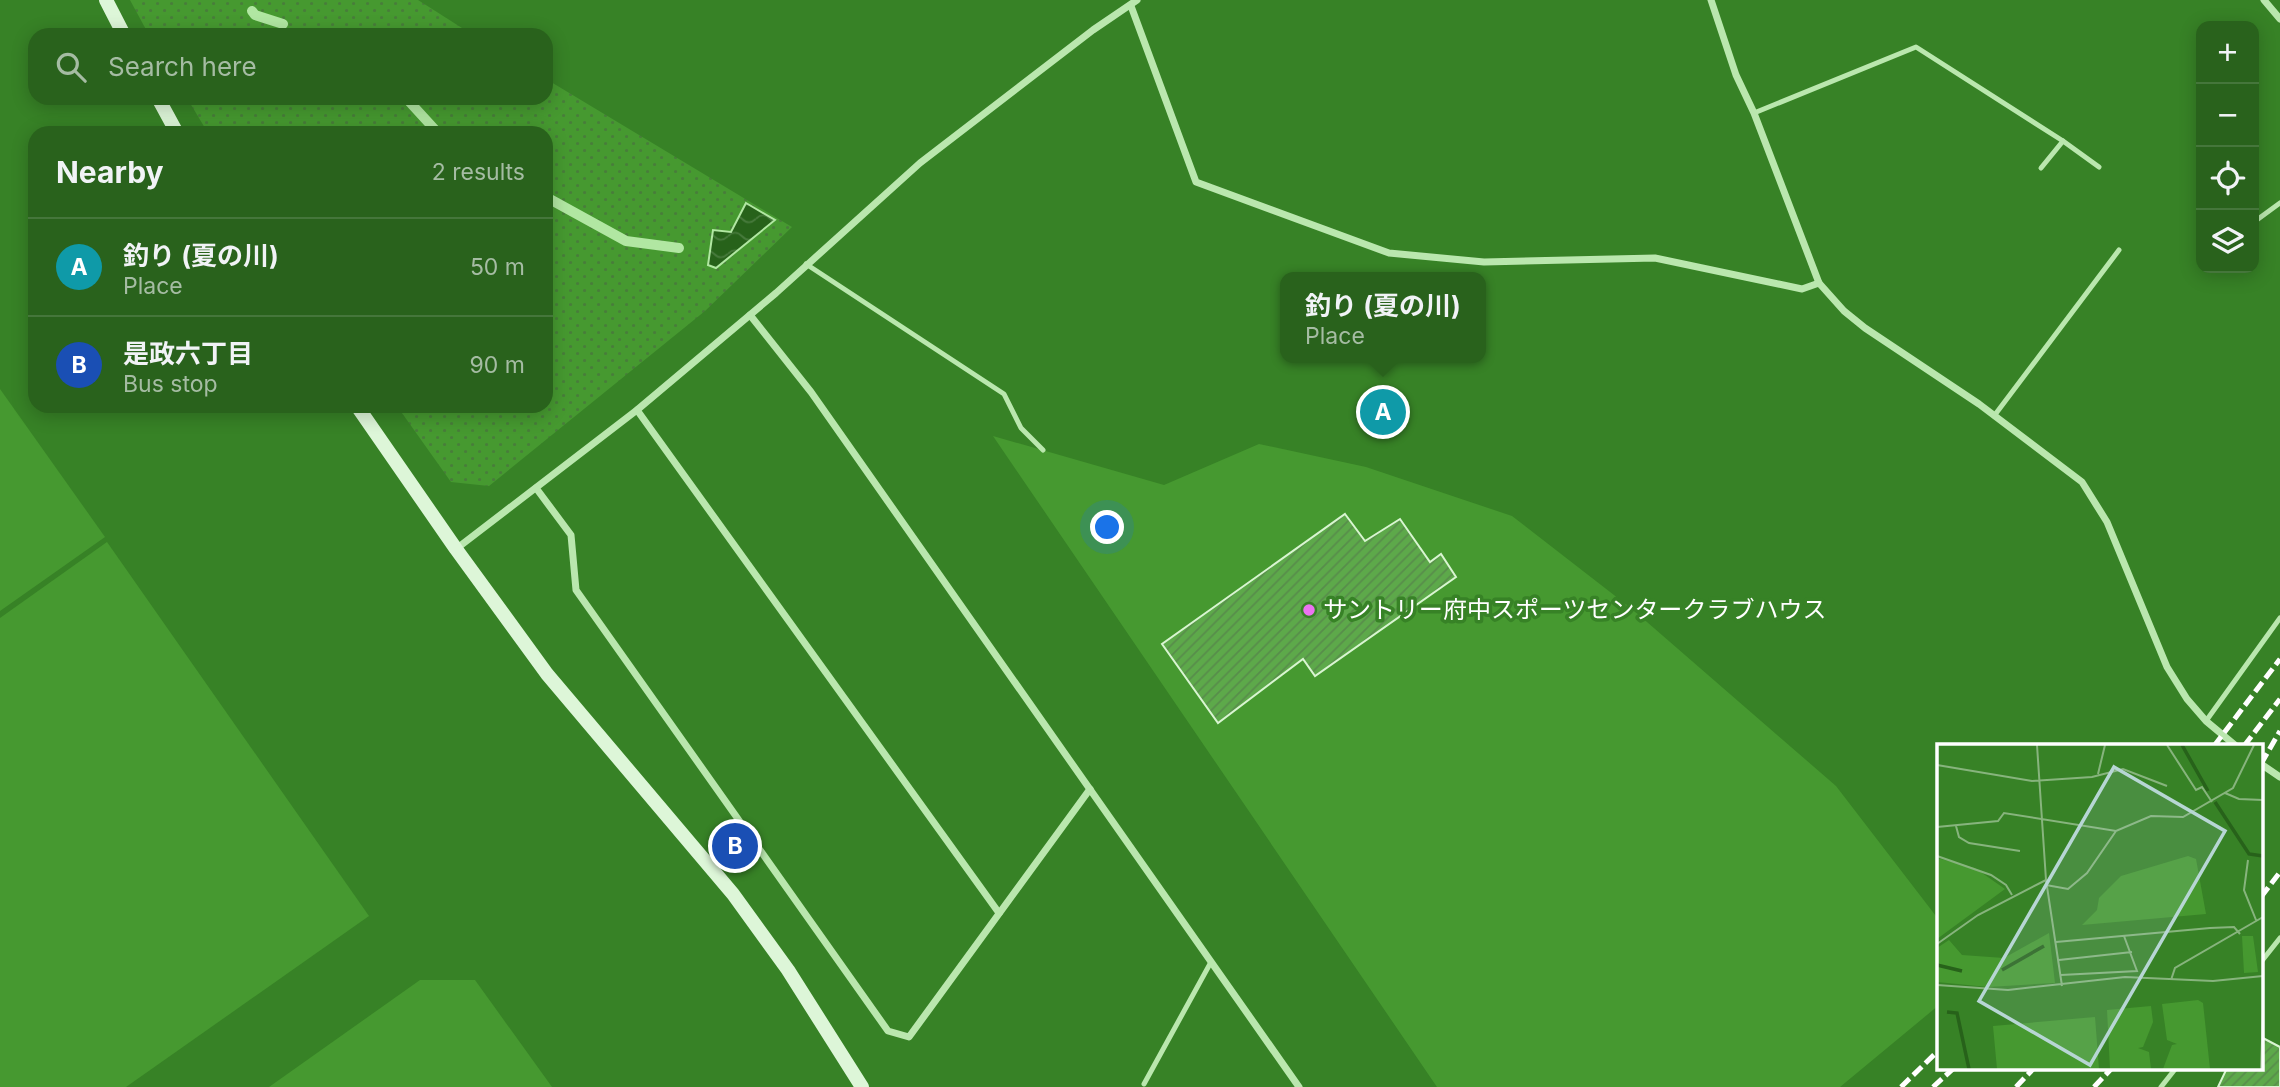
<!DOCTYPE html>
<meta charset="utf-8">
<style>
body{margin:0;font-family:Inter,"Noto Sans JP",sans-serif;background:#356b29;color:#f1f3f6}
.controls{position:absolute;right:21px;top:21px;display:grid;overflow:hidden;border-radius:14px;box-shadow:0 4px 18px #0003}
.controls button{width:63px;height:63px;display:grid;place-items:center;padding:0;border:0;border-bottom:2px solid #45763b;background:#29621c;color:#f1f3f6;font:35px sans-serif}
.you{position:absolute;left:1108px;top:528px;width:24px;height:24px;margin:-18px;border:5px solid #fff;border-radius:50%;background:#1a73e8;box-shadow:0 0 0 10px #1a73e833}
.badge{display:grid;place-items:center;width:46px;height:46px;border-radius:50%;background:#eeb9f3;color:#fff;font-size:23px;font-weight:700}
.pin{position:absolute;translate:-50% -50%;border:4px solid #fff;box-shadow:0 2px 7px #0006}
.popup{position:absolute;left:1280px;top:272px;width:206px;height:91px;box-sizing:border-box;display:grid;place-content:center;border-radius:14px;background:#29621c;filter:drop-shadow(0 2px 5px #0005);font-size:23px;white-space:nowrap;color:#a5bca3}
.popup b{font-size:26px;color:#f1f3f6}
.popup::after{content:'';position:absolute;left:50%;top:100%;margin-left:-14px;border:14px solid transparent;border-top-color:#29621c}
.list{margin:0;padding:0;list-style:none}
h2{display:flex;justify-content:space-between;align-items:center;height:91px;margin:0;padding:0 28px;font-size:30px}
h2 small{font-size:23px;font-weight:400;color:#a5bca3}
.list li{display:grid;grid-template-columns:46px 1fr auto;gap:21px;align-items:center;box-sizing:border-box;height:98px;padding:0 28px;border-top:2px solid #45763b}
.list b{display:block;font-size:26px;white-space:nowrap}
.list p{margin:0;font-size:23px;white-space:nowrap;color:#a5bca3}
.list em{font-size:23px;font-style:normal;color:#a5bca3}
.icon{flex:none;width:38px;height:38px;fill:none;stroke:currentColor;stroke-width:2;stroke-linecap:round;stroke-linejoin:round}
.map{position:relative;flex:none;width:2280px;height:1087px;overflow:hidden}
.search{position:absolute;background:#29621c;box-shadow:0 4px 18px #0003;left:28px;top:28px;width:525px;height:77px;display:flex;align-items:center;gap:18px;box-sizing:border-box;padding:0 24px;border-radius:21px;color:#a5bca3;font-size:26px}
.panel{position:absolute;background:#29621c;box-shadow:0 4px 18px #0003;left:28px;top:126px;width:525px;height:287px;border-radius:21px}
.map>svg:first-child{display:block}
.grass{fill:#469930}
.park{fill:url(#park-dots)}
.water{fill:url(#water-waves);stroke:#b1e7a2;stroke-width:2}
.lines{fill:none;stroke-linecap:round;stroke-linejoin:round}
.stream{stroke:#b1e7a2;stroke-width:10}
.building{fill:url(#building-hatch);stroke:#d9f5d1;stroke-width:2}
.lane{stroke:#bae7ae;stroke-width:5}
.street{stroke:#bae7ae;stroke-width:7}
.secondary{stroke:#ddf6d8;stroke-width:14}
.rail{stroke:#fff;stroke-width:5;stroke-dasharray:12 5;stroke-linecap:butt}
.poi-dot{fill:#eb73f0;stroke:#378226;stroke-width:2.5}
.labels{text-anchor:middle;stroke-width:7;stroke-linejoin:round;paint-order:stroke}
.poi-label{font-size:24px;fill:#fff;stroke:#378226;text-anchor:start}
.inset-river{fill:none;stroke:#27621a;stroke-width:3.5}
.inset-road{fill:none;stroke:#87b47d;stroke-width:2}
.view{fill:#b7d6d4;fill-opacity:0.15;stroke:#b7d6d4;stroke-width:3.5}
.inset-edge{fill:none;stroke:#fff;stroke-width:3.5}
</style>
<div class="map">
<svg width="2280" height="1087" viewBox="0 0 2280 1087">
<defs>
<pattern id="park-dots" width="8" height="8" patternUnits="userSpaceOnUse" patternTransform="scale(1.75)"><rect width="8" height="8" fill="#469930"/><path d="M2 2h.1M6 6h.1" fill="none" stroke="#487e3a" stroke-width="1.8" stroke-linecap="round"/></pattern>
<pattern id="water-waves" width="16" height="10" patternUnits="userSpaceOnUse" patternTransform="scale(1.75)"><rect width="16" height="10" fill="#27621a"/><path d="M0 5q4-4 8 0t8 0" fill="none" stroke="#477a3c"/></pattern>
<pattern id="building-hatch" width="6" height="6" patternUnits="userSpaceOnUse" patternTransform="scale(1.75)"><rect width="6" height="6" fill="#5da94a"/><path d="M-1 1l2-2M0 6l6-6M5 7l2-2" fill="none" stroke="#588d4b"/></pattern>
</defs>
<rect width="100%" height="100%" fill="#378226"/>
<g class="grass">
<polygon points="0,389 105,537 0,611"/>
<polygon points="993,436 1164,485 1259,444 1366,467 1512,516 1632,609 1836,786 1939,920 1939,1005 1840,1087 1437,1087"/>
<polygon points="107,542 369,916 126,1087 0,1087 0,618"/>
<polygon points="420,980 475,980 552,1087 269,1087"/>
</g>
<g class="park">
<polygon points="130,0 418,0 473,35 149,35"/>
<polygon points="546,79 792,227 705,311 489,486 451,482 397,406 546,406 546,133 208,133 187,98 546,98"/>
</g>
<polygon class="water" points="746,203 775,220 716,268 708,265 713,230 731,232"/>
<g class="lines">
<g class="stream">
<polyline points="252,11 255,15 283,24"/>
<polyline points="406,98 438,133"/>
<polyline points="546,197 626,241 679,248"/>
</g>
</g>
<g class="building">
<polygon points="1345,514 1365,541 1400,519 1430,562 1441,554 1456,577 1315,676 1303,659 1218,723 1162,644"/>
<polygon points="2261,1037 2280,1047 2280,1087 2218,1087 2227,1068 2261,1068"/>
</g>
<g class="lines">
<g class="lane">
<polyline points="1754,113 1916,47 2063,141 2099,167"/>
<polyline points="2041,168 2063,141"/>
<polyline points="2254,222 2280,203"/>
<polyline points="806,264 1004,394 1021,428 1043,450"/>
<polyline points="1994,416 2119,250"/>
<polyline points="2206,721 2280,618"/>
<polyline points="2261,962 2280,938"/>
<polyline points="1144,1084 1211,962"/>
<polyline points="2161,1087 2176,1068"/>
</g>
<g class="street">
<polyline points="1711,0 1736,75 1754,113 1819,283 1844,311 1865,328 1979,404 2082,482 2107,522 2167,667 2187,699 2206,721 2236,746"/>
<polyline points="2264,0 2280,19"/>
<polyline points="1131,6 1196,182 1389,253 1484,262 1655,258 1802,289 1819,283"/>
<polyline points="750,315 811,392 1299,1087"/>
<polyline points="637,410 999,913"/>
<polyline points="536,488 571,535 576,590 888,1031 909,1037 1090,789"/>
<polyline points="456,549 637,410 776,293 920,163 1093,30 1137,0"/>
<polyline points="2261,764 2280,777"/>
</g>
<g class="secondary">
<polyline points="106,0 124,35"/>
<polyline points="158,98 177,133"/>
<polyline points="357,406 456,549 547,674 733,894 788,970 862,1087"/>
</g>
<g class="rail">
<polyline points="2214,746 2280,659"/>
<polyline points="2244,746 2280,699"/>
<polyline points="2261,764 2280,731"/>
<polyline points="2261,897 2280,872"/>
<polyline points="1901,1087 1939,1050"/>
<polyline points="1933,1087 1954,1068"/>
<polyline points="2016,1087 2034,1068"/>
<polyline points="2094,1087 2112,1068"/>
</g>
</g>
<circle class="poi-dot" cx="1309" cy="610" r="7"/>
<g class="labels">
<g class="poi-label">
<text x="1323" y="618">サントリー府中スポーツセンタークラブハウス</text>
</g>
</g>
<g transform="translate(1937 744)">
<rect width="326" height="326" fill="#378226"/>
<path d="M251,112L259,115L269,170L145,181L160,166L162,154L184,132ZM261,256L266,259L273,325H226L235,301L240,300L230,296L225,260ZM214,262L216,278L206,303L201,304L212,308L214,325H173L170,266ZM158,273L162,325H60L56,282Z" fill="#469930"/>
<path d="M0,114L38,124L68,145L0,195ZM112,189L118,239L51,243L0,238V204L12,196L25,211L67,214ZM305,192H316L321,228L307,229Z" fill="#469930"/>
<path class="inset-river" d="M245,1L271,47M278,58L312,110L326,112M0,221L25,227M65,226L107,202M10,268L20,269L32,325"/>
<path class="inset-road" d="M100,1L109,136L125,242M230,1L259,46L265,43L275,58M0,21L95,37L155,33L186,25L230,42M161,30L168,1M288,49L302,55L326,56M19,82L22,93L32,99L83,107M0,83L61,77L67,69L179,87L214,72L246,73L296,44L317,1M0,112L54,131L69,141L75,151M311,116L307,146L319,176M109,141L131,145L150,129L179,87M119,198L273,184L297,183L303,190M0,200L41,171L109,136M122,216L195,208M124,231L200,227L187,192M234,236L238,224L326,173M0,241L71,246L188,233L276,237L326,232M324,325L326,267"/>
<path class="view" d="M177,23L288,87L153,321L42,257Z"/>
<rect width="326" height="326" class="inset-edge"/>
</g>
</svg>
<div class="controls">
<button>+</button>
<button>−</button>
<button><svg class="icon" aria-label="locate" viewBox="0 0 24 24"><circle cx="12" cy="12" r="6"/><path d="M12 2v4M12 18v4M2 12h4M18 12h4"/></svg></button>
<button><svg class="icon" aria-label="layers" viewBox="0 0 24 24"><path d="M12 4l9 5-9 5-9-5zM3 14l9 5 9-5"/></svg></button>
</div>
<div class="you"></div>
<div class="pin badge" style="left:1383px;top:412px;background:#0f9aa8">A</div>
<div class="popup"><b>釣り (夏の川)</b>Place</div>
<div class="pin badge" style="left:735px;top:846px;background:#1a4fb4">B</div>
<div class="search"><svg class="icon" aria-label="search" viewBox="0 0 24 24"><circle cx="10" cy="10" r="6"/><path d="M15 15l6 6"/></svg>Search here</div>
<section class="panel">
<h2>Nearby<small>2 results</small></h2>
<ul class="list">
<li><span class="badge" style="background:#0f9aa8">A</span><div><b>釣り (夏の川)</b><p>Place</p></div><em>50 m</em></li>
<li><span class="badge" style="background:#1a4fb4">B</span><div><b>是政六丁目</b><p>Bus stop</p></div><em>90 m</em></li>
</ul>
</section>
</div>
